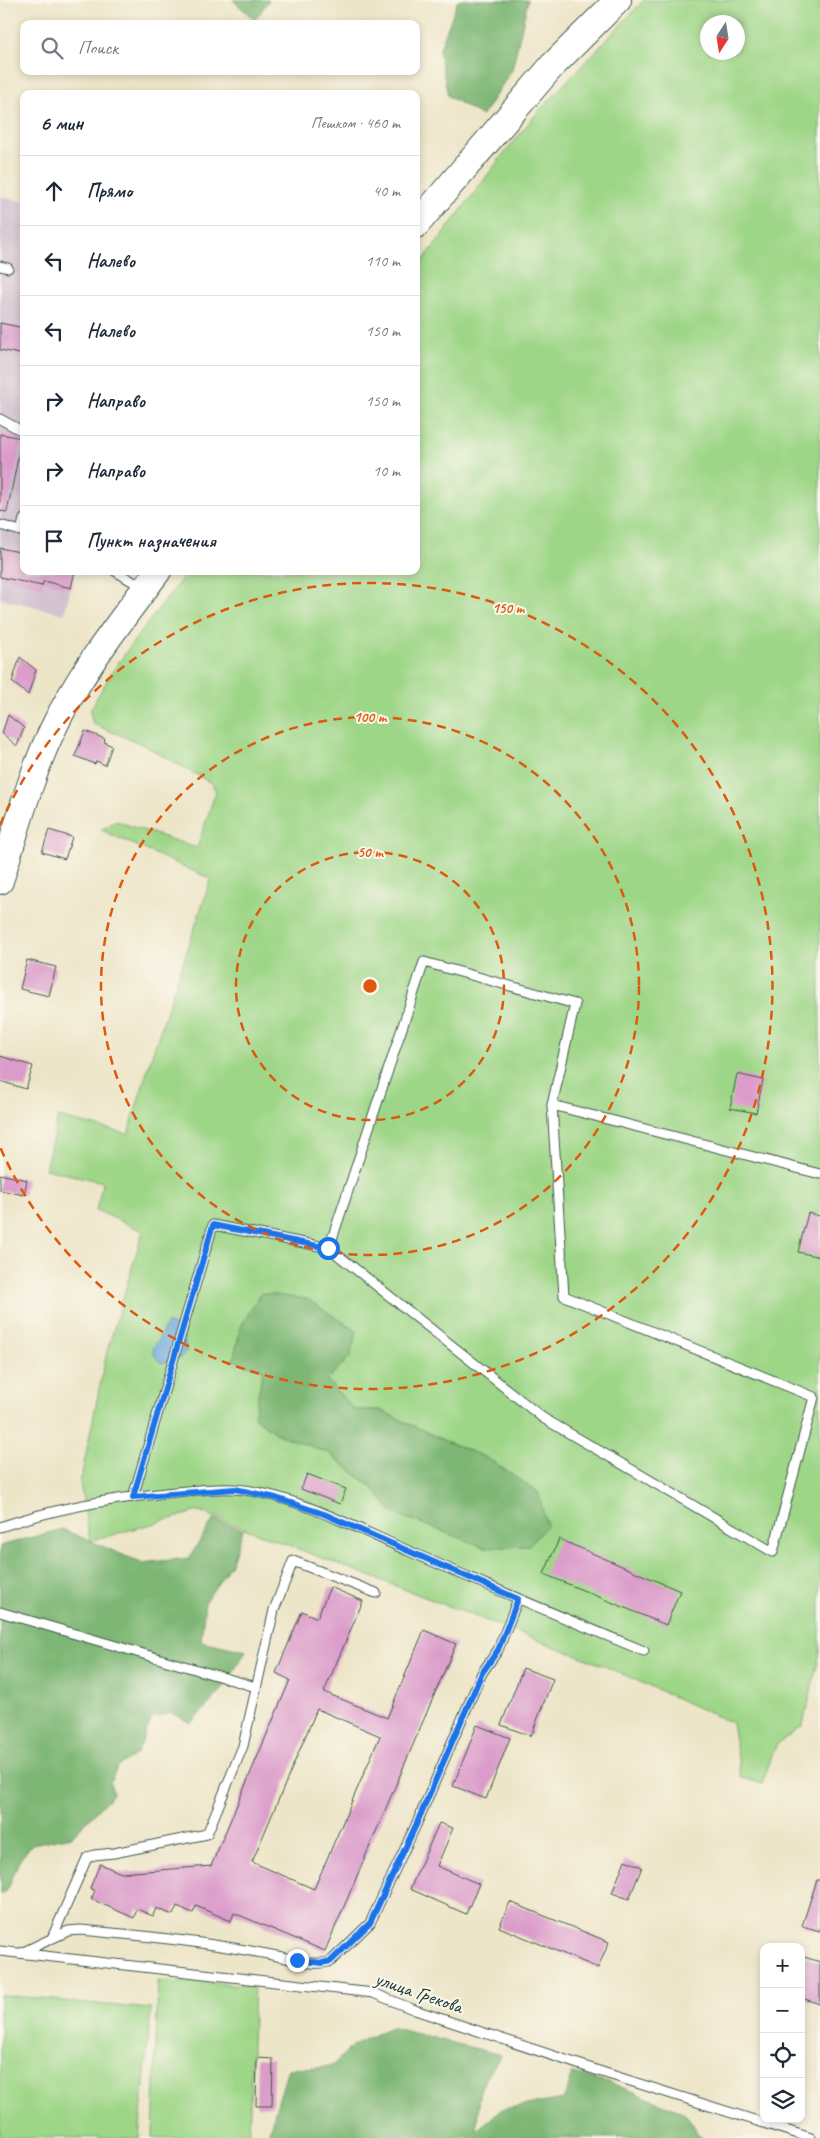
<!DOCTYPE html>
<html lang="ru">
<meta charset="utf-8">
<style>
body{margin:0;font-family:Caveat,sans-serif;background:#f6f6f7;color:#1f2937}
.controls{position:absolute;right:15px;bottom:15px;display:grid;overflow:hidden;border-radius:10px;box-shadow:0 2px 8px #0003}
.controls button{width:45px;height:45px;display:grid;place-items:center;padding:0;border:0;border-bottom:1px solid #e0e1e3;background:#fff;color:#1f2937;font:25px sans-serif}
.compass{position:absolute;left:700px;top:15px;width:45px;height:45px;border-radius:50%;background:#fff;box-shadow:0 2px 8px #0003;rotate:192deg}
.stop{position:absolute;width:15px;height:15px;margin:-11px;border:4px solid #1a73e8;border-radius:50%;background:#fff}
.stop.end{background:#1a73e8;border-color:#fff;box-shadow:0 1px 5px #0008}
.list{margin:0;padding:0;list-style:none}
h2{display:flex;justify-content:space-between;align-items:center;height:65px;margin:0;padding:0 20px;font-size:21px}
h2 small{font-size:16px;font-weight:400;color:#747a83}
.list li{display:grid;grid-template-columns:32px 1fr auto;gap:15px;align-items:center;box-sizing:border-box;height:70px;padding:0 20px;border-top:1px solid #e0e1e3}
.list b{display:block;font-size:19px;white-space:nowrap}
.list em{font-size:16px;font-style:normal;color:#747a83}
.icon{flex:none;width:28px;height:28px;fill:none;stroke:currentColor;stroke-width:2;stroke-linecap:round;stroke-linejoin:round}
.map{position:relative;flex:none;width:820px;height:2138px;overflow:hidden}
.search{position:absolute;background:#fff;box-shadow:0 2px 8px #0003;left:20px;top:20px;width:400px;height:55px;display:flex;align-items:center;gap:12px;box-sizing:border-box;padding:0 18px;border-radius:10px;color:#747a83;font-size:19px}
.panel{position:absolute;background:#fff;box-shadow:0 2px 8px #0003;left:20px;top:90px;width:400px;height:485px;border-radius:10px}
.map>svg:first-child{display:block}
.industrial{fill:#cfbdce}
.green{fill:#9ed687;stroke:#5e8a5e;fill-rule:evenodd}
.forest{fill:#7eb774;stroke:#4e7a54}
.water{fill:#65a5d8;stroke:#427186}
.building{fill:#db9cca;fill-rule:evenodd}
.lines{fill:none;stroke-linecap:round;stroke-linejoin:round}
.service-casing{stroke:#3e564a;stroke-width:11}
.primary-casing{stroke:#3e564a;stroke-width:28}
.service{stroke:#fff;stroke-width:9}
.primary{stroke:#fff;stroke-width:26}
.route{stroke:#1a73e8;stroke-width:6}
.ring{fill:none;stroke:#de580e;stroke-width:2.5;stroke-dasharray:9 6}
.labels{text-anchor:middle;stroke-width:4;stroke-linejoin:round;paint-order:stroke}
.street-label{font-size:20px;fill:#1f3d34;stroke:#fbf7ec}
.centre{fill:#de580e;stroke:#fbf7ec;stroke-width:2.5}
.ring-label{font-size:15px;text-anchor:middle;font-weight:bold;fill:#de580e;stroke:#fbf7ec;stroke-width:4;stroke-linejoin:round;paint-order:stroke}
</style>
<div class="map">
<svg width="820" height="2138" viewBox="0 0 820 2138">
<rect width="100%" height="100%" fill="#fbf7ec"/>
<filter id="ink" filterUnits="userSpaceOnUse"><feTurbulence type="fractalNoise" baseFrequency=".02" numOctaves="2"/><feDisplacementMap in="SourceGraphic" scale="10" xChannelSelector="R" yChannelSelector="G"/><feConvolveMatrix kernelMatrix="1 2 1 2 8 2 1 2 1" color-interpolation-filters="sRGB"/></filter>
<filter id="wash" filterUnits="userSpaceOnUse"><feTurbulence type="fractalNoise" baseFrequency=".0096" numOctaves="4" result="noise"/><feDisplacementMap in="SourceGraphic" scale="20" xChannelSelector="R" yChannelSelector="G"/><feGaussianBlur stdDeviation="1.12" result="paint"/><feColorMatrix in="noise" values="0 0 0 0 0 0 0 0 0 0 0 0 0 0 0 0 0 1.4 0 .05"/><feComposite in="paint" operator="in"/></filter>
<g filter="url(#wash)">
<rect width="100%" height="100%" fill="#ede5c8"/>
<polygon class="industrial" points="0,196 24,202 24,571 75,571 64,614 0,598"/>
<g class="green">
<path d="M644,0H820V1653L803,1725L776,1745L762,1784L741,1777L732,1723L600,1664L199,1511L90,1541L80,1483L107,1351L143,1231L96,1210L103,1182L45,1169L58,1117L128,1134L153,1052L211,879L101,830L116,821L197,848L216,791L211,783L140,743L93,724L90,711C115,660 154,616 188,571H416V270L502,156L538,112ZM708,22H738V52H708ZM350,1357L327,1380L354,1410H380L443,1440L487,1458L393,1513L372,1487L329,1453L277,1434L254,1417L263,1370Z"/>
<polygon points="158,1981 254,1985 249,2138 153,2138"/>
<polygon points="0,1995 151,2009 139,2138 0,2138"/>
</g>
<g class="forest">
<polygon points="233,0 269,0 255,20"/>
<polygon points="458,0 528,0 512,70 482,116 448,96 439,51"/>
<polygon points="261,1293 307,1299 357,1331 350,1357 327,1380 354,1410 380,1410 443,1440 487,1458 538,1492 547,1526 528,1546 487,1548 393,1513 372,1487 329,1453 277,1434 254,1417 263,1370 233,1360 241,1326"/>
<polygon points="214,1519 243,1530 231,1564 205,1602 201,1641 246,1651 222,1690 191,1723 171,1713 152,1718 137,1754 119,1765 110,1781 113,1794 72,1836 32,1844 19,1861 8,1889 0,1895 0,1546 62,1529 142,1563 189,1558"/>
<polygon points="390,2027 501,2055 481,2087 476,2131 502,2109 564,2099 573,2073 611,2083 685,2113 702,2138 267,2138 288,2069 332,2066 352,2046"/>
</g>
<path class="water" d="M167,1323L183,1329L186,1351L180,1358L162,1363C157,1361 153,1354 153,1349Z"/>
<g id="blocks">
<g class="building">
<polygon points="0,323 24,328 24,355 0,350"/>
<polygon points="0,434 22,438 7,512 0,511"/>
<polygon points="0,548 24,553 24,571 75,571 71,588 44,581 42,586 0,577"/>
<polygon points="20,657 36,670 28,695 12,682"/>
<polygon points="8,715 24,728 17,746 2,733"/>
<polygon points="85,731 105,739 104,742 112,746 105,765 96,761 95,764 75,756"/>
<polygon points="49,830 72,837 65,859 42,852"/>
<polygon points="27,960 56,967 49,996 20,989"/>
<polygon points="0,1056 33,1066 26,1089 0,1081"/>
<polygon points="737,1074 763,1080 756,1113 730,1108"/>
<polygon points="0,1174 27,1180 24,1195 0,1190"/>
<polygon points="808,1213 820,1216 820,1257 798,1252"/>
<polygon points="307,1474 346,1489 340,1504 301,1489"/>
<polygon points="559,1539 680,1591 666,1625 544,1574"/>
<path d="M330,1587L363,1601L324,1692L387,1718L424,1630L456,1644L325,1951L234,1913L231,1921L196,1906L193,1913L177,1906L173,1915L156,1908L153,1916L137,1909L134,1918L91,1899L95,1891L90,1888L100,1864L121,1873L211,1866L290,1680L276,1673L302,1611L317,1618ZM317,1709L380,1736L314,1889L252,1862Z"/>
<polygon points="523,1668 553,1679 531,1736 501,1725"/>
<polygon points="477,1725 510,1738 486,1799 453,1786"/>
<polygon points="439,1823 453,1828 437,1866 479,1884 466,1914 410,1889"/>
<polygon points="625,1860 642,1867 629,1899 612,1893"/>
<polygon points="817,1880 820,1880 820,1931 802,1926"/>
<polygon points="510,1902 609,1942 598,1968 499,1927"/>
<polygon points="801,1956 820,1962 820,2004 801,1998"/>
<polygon points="257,2058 273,2059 272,2106 256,2106"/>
</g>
</g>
</g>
<g filter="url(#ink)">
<use href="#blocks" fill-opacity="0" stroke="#3e564a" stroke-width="1"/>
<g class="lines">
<defs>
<g id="service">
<polyline points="0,266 8,268"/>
<polyline points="0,419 24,432"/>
<polyline points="0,525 24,532"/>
<polyline points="21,531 24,519"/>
<polyline points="115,571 142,587"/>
<polygon points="424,962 575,1004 552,1105 564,1296 814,1397 773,1552 543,1418 329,1248"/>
<polyline points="552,1105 820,1174"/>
<polyline points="133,1497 213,1225 329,1248"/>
<path d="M0,1527C55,1508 108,1499 166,1493C188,1491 211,1488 234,1489C289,1492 360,1530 411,1552C488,1586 566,1619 644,1651"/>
<polyline points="0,1612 256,1687"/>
<polyline points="52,1938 87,1858 94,1855 114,1853 207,1834 243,1746 274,1610 293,1561 376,1593"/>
<polyline points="0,1951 373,1993 415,2010 605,2073 811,2138"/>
<path d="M21,1953L68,1931L80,1930C148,1936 215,1943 282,1957C296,1960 317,1967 331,1961L370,1923L416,1825L482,1673L498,1650L518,1599"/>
</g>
<g id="primary">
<polyline points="416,225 552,66 618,0"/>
<path d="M0,881C16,831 29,780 51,733C78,675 119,623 158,571"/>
</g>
</defs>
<use href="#service" class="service-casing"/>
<use href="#primary" class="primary-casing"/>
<use href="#service" class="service"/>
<use href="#primary" class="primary"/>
</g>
</g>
<g class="lines" filter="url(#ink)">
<polyline class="route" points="297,1960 322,1963 331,1961 370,1923 416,1825 482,1673 498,1650 518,1599 324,1514 276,1498 235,1489 133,1497 213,1225 328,1248"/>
</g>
<g class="ring">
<circle cx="370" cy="986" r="134"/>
<circle cx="370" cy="986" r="269"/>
<path d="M0 825A403 403 0 1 1 0 1147"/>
</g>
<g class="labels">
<g class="street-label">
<text transform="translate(419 1992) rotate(19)" y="7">улица Грекова</text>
</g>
</g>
<circle cx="370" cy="986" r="8" class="centre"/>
<g class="ring-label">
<text x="508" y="613">150 m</text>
<text x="370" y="722">100 m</text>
<text x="370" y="857">50 m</text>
</g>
</svg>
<div class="controls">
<button>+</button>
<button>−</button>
<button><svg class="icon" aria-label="locate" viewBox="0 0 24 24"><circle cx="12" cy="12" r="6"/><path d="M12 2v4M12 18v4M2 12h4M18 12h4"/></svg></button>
<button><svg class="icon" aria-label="layers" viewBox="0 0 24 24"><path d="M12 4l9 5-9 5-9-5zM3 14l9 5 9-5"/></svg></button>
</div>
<svg class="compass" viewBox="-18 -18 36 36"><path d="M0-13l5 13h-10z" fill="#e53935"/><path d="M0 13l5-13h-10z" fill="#747a83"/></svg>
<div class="stop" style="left:328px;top:1248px"></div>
<div class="stop end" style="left:297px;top:1960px"></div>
<div class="search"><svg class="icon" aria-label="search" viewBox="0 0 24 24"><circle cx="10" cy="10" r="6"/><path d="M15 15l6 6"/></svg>Поиск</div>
<section class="panel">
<h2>6 мин<small>Пешком · 460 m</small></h2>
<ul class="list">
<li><svg class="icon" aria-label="ahead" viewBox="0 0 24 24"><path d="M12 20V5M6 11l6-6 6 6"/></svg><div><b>Прямо</b></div><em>40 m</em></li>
<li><svg class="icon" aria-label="left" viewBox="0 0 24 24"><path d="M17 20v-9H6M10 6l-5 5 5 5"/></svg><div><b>Налево</b></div><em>110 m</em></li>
<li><svg class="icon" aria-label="left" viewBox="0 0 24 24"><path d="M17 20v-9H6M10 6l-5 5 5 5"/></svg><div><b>Налево</b></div><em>150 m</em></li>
<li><svg class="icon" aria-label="right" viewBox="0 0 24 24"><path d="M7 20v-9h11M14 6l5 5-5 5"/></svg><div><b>Направо</b></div><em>150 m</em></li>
<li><svg class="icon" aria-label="right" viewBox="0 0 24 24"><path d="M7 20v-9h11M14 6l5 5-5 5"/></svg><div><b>Направо</b></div><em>10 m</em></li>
<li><svg class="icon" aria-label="arrive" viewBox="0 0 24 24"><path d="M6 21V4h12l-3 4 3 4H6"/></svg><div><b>Пункт назначения</b></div></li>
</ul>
</section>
</div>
